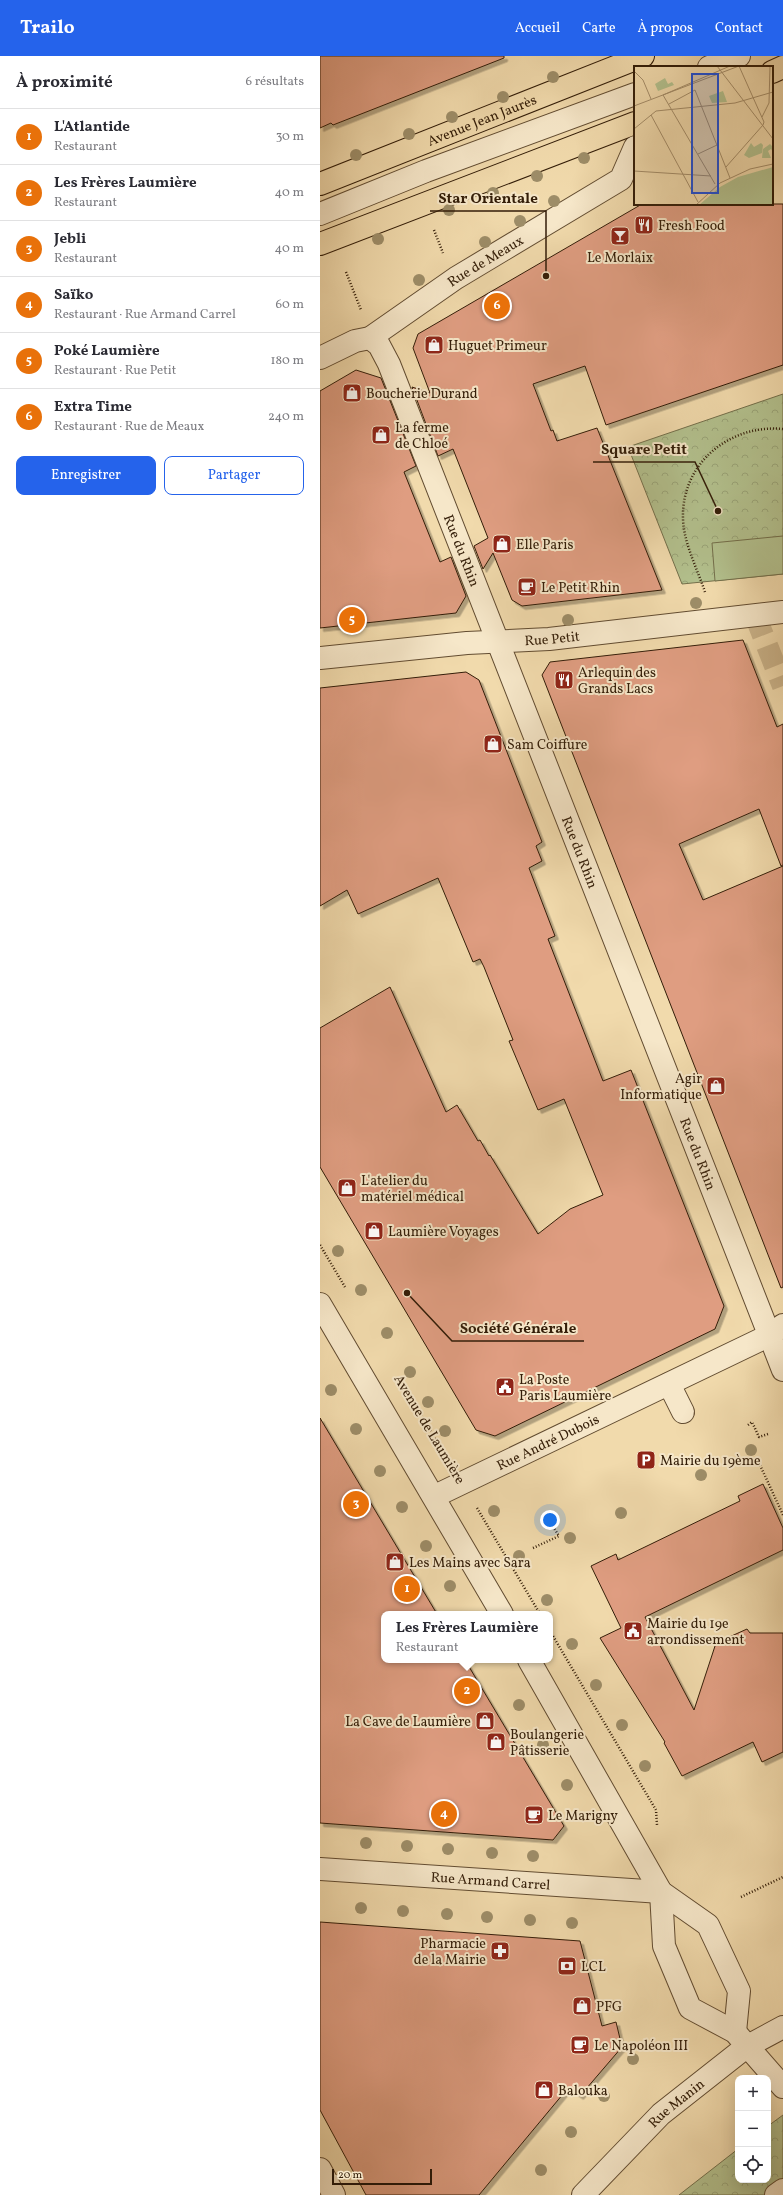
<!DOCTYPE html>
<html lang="fr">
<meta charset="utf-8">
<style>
body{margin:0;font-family:Vollkorn,serif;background:#f7f7f7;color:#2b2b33}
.controls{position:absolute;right:12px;bottom:12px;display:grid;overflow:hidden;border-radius:8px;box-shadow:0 4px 16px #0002}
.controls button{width:36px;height:36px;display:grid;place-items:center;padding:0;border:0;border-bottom:1px solid #e1e1e2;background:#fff;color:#2b2b33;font:20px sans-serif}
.scale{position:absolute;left:12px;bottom:10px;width:100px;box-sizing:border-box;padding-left:4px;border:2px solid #331d08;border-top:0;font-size:11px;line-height:14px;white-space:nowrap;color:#331d08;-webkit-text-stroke:3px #f6e7c9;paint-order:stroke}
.you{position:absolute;left:230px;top:1464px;width:14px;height:14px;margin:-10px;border:3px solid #fff;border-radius:50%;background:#1a73e8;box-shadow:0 0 0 6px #1a73e833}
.badge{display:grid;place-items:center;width:26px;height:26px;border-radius:50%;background:#2563eb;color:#fff;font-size:13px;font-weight:700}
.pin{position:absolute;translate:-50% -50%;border:2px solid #fff;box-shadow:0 1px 4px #0006}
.popup{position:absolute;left:61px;top:1555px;width:172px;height:52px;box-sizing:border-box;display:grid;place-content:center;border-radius:8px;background:#fff;filter:drop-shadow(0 1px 3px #0005);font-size:13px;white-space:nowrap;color:#7c7c81}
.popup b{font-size:15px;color:#2b2b33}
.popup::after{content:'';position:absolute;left:50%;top:100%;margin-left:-8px;border:8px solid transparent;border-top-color:#fff}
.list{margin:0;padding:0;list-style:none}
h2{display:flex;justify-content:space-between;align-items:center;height:52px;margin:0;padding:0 16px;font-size:17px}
h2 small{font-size:13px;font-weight:400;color:#7c7c81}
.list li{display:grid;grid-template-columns:26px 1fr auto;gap:12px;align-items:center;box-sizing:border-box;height:56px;padding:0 16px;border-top:1px solid #e1e1e2}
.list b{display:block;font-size:15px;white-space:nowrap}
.list p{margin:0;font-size:13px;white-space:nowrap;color:#7c7c81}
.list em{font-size:13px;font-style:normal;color:#7c7c81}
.actions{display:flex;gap:8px;padding:12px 16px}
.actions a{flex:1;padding:9px 0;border:1px solid #2563eb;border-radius:8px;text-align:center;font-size:14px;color:#2563eb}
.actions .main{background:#2563eb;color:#fff}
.icon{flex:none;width:22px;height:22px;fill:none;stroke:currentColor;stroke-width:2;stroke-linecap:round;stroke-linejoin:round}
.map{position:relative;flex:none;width:463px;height:2139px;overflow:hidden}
header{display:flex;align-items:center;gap:24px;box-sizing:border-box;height:56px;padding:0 20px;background:#2563eb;color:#fff}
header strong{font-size:19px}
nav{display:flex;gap:22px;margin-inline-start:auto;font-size:14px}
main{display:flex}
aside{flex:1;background:#fff}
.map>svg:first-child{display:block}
.park{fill:url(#park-crowns);stroke:#736f4b}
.garden{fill:#b3c18e;stroke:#736f4b}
.building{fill:#df9d81;stroke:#331d08;filter:url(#shadow)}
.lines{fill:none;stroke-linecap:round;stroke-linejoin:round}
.minor-tunnel{stroke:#cbb48b;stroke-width:22;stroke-dasharray:22 11;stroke-linecap:butt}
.minor-casing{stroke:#624c31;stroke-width:24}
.major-casing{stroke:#331d08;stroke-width:24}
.path{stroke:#331d08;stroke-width:2.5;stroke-dasharray:1 2;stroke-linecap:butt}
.minor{stroke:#f6e7c9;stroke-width:22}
.major{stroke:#f1daac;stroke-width:22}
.tree{fill:#9d8d68}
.labels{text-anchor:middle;stroke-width:4;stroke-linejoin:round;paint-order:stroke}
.street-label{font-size:14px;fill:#331d08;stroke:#f6e7c9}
.poi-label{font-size:14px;fill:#331d08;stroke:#f6e7c9;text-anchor:start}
.inset-road{fill:none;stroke:#a58e6a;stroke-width:1}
.view{fill:#1d4ed8;fill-opacity:0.15;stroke:#1d4ed8;stroke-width:2}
.inset-edge{fill:none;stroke:#331d08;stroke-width:2}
.leader{fill:none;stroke:#331d08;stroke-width:1.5}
.callout-dot{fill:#331d08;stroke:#f6e7c9;stroke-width:1.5}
.callout-label{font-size:15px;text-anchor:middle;font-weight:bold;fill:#331d08;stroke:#f6e7c9;stroke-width:4;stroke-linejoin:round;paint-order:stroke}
</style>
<header>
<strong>Trailo</strong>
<nav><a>Accueil</a><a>Carte</a><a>À propos</a><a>Contact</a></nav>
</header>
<main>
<aside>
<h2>À proximité<small>6 résultats</small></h2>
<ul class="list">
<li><span class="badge" style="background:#e8710a">1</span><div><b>L'Atlantide</b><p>Restaurant</p></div><em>30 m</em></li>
<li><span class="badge" style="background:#e8710a">2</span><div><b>Les Frères Laumière</b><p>Restaurant</p></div><em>40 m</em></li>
<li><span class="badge" style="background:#e8710a">3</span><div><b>Jebli</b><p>Restaurant</p></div><em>40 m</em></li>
<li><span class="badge" style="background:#e8710a">4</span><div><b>Saïko</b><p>Restaurant · Rue Armand Carrel</p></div><em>60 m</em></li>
<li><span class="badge" style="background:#e8710a">5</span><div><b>Poké Laumière</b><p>Restaurant · Rue Petit</p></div><em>180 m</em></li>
<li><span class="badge" style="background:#e8710a">6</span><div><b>Extra Time</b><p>Restaurant · Rue de Meaux</p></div><em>240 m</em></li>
</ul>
<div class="actions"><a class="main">Enregistrer</a><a>Partager</a></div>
</aside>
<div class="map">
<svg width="463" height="2139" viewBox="0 0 463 2139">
<defs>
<pattern id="park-crowns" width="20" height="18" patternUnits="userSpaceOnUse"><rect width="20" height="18" fill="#b3c18e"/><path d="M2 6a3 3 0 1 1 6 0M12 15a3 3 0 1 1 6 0" fill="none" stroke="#9aa579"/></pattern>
<filter id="shadow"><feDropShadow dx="3.5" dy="3.5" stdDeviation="0" flood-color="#0004"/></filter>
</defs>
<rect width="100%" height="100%" fill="#f1daac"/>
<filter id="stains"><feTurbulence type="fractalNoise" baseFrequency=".005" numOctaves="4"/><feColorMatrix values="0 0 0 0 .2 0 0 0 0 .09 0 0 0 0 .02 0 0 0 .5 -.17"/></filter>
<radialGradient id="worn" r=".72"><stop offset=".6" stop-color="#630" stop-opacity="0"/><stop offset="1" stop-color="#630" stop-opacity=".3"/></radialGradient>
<g class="park">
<polygon points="463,338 463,518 362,528 308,391"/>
<polygon points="463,2059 463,2139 359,2139 418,2093 418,2124 448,2124 448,2070"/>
</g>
<polygon class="garden" points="463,480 463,518 395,525 392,487"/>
<g class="building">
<polygon points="0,0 184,0 184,2 13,69 11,67 0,72"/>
<polygon points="322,148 463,148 463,309 286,369 265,310 213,328 231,375 233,374 237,385 277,372 342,534 202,550 192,544 173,497 163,513 154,490 168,482 133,393 118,400 92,331 110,337 93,292 98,278"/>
<polygon points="36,314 61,322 96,410 84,416 120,506 131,501 146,540 136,557 0,572 0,335"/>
<polygon points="423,584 457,671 463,668 463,809 461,810 439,753 359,788 383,844 463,810 463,1231 461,1232 222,619 230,606"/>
<polygon points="146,616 159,624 222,786 216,790 222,805 209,812 235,880 228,883 283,1025 311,1014 404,1250 395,1273 175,1380 156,1374 0,1111 0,972 70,931 126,1056 137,1049 158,1085 160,1084 169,1100 170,1099 218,1178 250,1153 283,1139 244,1043 218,1054 189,985 193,984 164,911 160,903 153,906 118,822 38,858 27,834 0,850 0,632"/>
<polygon points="0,1362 117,1558 64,1558 64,1604 145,1604 244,1770 233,1784 0,1767"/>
<polygon points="443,1428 463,1472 463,1494 325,1561 374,1654 396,1587 427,1573 430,1577 463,1577 463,1696 442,1706 433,1686 362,1720 344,1687 345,1686 280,1582 301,1572 271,1510 296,1498 298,1504 420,1445 418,1440"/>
<polygon points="0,1866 260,1885 282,1970 296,1966 302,1991 260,2040 248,2032 159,2139 46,2139 0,2054"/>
</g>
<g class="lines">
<polyline class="minor-tunnel" points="435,559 463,630"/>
<defs>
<g id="minor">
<polyline points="389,11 419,0"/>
<polyline points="0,158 106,115 315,38"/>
<path id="s1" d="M50,282L59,289L69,308L463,1314"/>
<path id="s2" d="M0,302L35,285L50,282L136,222L301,123L315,91"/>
<path id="s3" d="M0,602L147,587L229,583L463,556"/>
<polyline points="0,1248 182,1558"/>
<polyline points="349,1328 363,1356"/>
<path id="s4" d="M115,1440L448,1280L463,1269"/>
<polyline points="209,1604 341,1836 388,1869 419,1935 415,1976"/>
<path id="s5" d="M0,1813L341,1836"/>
<polyline points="341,1836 344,1890 370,1952 415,1976 463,2031"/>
<polyline points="0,2113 14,2139"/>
<path id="s6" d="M263,2139L341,2058L426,1991L463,1971"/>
<polyline points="456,2139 463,2134"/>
</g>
<g id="major">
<polyline points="452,16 463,11"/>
<path id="s7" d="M0,128L323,0"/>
<polyline points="0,188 315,67"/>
</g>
</defs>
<use href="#minor" class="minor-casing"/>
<use href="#major" class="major-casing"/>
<g class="path">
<polyline points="114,174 123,197"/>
<polyline points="26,216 41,254"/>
<path d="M385,536C377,512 364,488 363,463C361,407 410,368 463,373"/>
<polyline points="0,1189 25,1231"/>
<polyline points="86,1333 127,1403"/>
<polyline points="428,1369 432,1366 439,1381 448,1378"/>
<polyline points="440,1409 463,1459"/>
<polyline points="157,1452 220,1558"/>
<polyline points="213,1492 239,1480 230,1466 234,1464"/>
<polyline points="230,1575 336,1754 337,1769"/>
<polyline points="421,1841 463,1821"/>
</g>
<use href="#minor" class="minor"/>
<use href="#major" class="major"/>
</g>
<g class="tree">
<circle cx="233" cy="21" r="6"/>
<circle cx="183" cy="41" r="6"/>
<circle cx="132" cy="61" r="6"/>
<circle cx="89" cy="78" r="6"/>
<circle cx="36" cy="99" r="6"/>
<circle cx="264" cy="102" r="6"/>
<circle cx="217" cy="120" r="6"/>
<circle cx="173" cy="137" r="6"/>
<circle cx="234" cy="145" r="6"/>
<circle cx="129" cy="154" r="6"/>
<circle cx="200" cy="165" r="6"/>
<circle cx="58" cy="183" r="6"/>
<circle cx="165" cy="186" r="6"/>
<circle cx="99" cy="224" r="6"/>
<circle cx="376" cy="547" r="6"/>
<circle cx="248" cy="564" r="6"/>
<circle cx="18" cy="1195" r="6"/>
<circle cx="41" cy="1234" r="6"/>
<circle cx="67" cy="1277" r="6"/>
<circle cx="90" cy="1316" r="6"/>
<circle cx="11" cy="1334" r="6"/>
<circle cx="108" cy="1346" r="6"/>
<circle cx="36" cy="1373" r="6"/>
<circle cx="125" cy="1375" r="6"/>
<circle cx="431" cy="1394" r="6"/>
<circle cx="60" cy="1415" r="6"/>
<circle cx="381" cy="1419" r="6"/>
<circle cx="82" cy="1451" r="6"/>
<circle cx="174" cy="1455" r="6"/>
<circle cx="301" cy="1457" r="6"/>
<circle cx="250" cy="1482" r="6"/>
<circle cx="106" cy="1490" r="6"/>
<circle cx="199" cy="1500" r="6"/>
<circle cx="130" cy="1530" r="6"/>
<circle cx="227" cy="1544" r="6"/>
<circle cx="252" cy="1588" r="6"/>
<circle cx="276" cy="1629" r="6"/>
<circle cx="199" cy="1649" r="6"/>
<circle cx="302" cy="1669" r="6"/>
<circle cx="223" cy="1689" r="6"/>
<circle cx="325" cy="1710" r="6"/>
<circle cx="247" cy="1729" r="6"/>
<circle cx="46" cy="1787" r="6"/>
<circle cx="87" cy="1790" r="6"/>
<circle cx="128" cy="1793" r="6"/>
<circle cx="172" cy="1797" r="6"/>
<circle cx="213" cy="1800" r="6"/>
<circle cx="41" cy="1852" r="6"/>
<circle cx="83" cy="1855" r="6"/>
<circle cx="127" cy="1858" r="6"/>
<circle cx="167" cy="1861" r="6"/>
<circle cx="210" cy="1864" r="6"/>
<circle cx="252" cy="1867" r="6"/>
<circle cx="313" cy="2003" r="6"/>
<circle cx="284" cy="2040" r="6"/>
<circle cx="251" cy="2076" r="6"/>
<circle cx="221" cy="2114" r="6"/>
</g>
<defs>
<symbol id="restaurant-square" viewBox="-11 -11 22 22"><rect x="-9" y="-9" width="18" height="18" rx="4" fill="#8f2418" stroke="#f6e7c9"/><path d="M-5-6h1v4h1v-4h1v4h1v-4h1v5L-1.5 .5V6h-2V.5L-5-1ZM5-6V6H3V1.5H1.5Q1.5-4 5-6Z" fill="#fff"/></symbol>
<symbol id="bar-square" viewBox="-11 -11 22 22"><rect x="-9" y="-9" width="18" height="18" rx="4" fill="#8f2418" stroke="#f6e7c9"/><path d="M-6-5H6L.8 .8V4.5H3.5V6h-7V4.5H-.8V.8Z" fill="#fff"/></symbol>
<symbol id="shop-square" viewBox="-11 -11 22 22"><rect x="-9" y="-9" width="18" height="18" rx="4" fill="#8f2418" stroke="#f6e7c9"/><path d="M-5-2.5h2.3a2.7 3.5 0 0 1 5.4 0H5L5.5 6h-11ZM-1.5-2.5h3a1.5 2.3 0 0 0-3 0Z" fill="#fff"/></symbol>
<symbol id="cafe-square" viewBox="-11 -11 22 22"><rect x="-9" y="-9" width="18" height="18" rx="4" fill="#8f2418" stroke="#f6e7c9"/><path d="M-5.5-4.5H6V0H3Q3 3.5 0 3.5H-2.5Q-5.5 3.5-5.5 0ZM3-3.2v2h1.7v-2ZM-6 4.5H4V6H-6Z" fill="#fff"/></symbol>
<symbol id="civic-square" viewBox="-11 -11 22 22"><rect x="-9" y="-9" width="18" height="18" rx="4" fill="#8f2418" stroke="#f6e7c9"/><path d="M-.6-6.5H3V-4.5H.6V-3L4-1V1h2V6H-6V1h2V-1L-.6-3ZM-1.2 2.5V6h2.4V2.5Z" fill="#fff"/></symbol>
<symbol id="parking-square" viewBox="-11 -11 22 22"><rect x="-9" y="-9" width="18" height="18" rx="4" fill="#8f2418" stroke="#f6e7c9"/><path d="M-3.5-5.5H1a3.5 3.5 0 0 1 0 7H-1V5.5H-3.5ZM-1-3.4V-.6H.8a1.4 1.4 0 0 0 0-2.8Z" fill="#fff"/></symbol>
<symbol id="pharmacy-square" viewBox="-11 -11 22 22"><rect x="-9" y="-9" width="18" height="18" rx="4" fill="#8f2418" stroke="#f6e7c9"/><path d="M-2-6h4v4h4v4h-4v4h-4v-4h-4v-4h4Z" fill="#fff"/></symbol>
<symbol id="bank-square" viewBox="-11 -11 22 22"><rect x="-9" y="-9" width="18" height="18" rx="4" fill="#8f2418" stroke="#f6e7c9"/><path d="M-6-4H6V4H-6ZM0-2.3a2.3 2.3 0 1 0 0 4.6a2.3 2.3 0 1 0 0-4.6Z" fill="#fff"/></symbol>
</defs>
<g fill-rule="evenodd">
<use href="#restaurant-square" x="313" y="158" width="22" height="22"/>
<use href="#bar-square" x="289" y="169" width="22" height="22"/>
<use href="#shop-square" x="103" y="278" width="22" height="22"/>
<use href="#shop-square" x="21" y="326" width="22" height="22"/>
<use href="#shop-square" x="50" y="368" width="22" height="22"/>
<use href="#shop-square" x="171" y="477" width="22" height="22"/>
<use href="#cafe-square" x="196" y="520" width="22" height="22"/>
<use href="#restaurant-square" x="233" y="613" width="22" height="22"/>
<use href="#shop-square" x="162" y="677" width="22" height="22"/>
<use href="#shop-square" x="385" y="1019" width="22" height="22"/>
<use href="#shop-square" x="16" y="1121" width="22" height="22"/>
<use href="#shop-square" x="43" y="1164" width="22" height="22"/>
<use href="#civic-square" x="174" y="1320" width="22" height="22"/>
<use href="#parking-square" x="315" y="1393" width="22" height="22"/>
<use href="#shop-square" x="64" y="1495" width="22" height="22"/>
<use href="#civic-square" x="302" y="1564" width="22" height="22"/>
<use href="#shop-square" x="154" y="1654" width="22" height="22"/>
<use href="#shop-square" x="165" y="1675" width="22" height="22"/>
<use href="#cafe-square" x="203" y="1748" width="22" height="22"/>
<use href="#pharmacy-square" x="169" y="1884" width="22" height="22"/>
<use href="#bank-square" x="236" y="1899" width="22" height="22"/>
<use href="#shop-square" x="251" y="1939" width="22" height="22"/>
<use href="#cafe-square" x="249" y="1978" width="22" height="22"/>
<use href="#shop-square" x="213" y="2023" width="22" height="22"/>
</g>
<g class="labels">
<g class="street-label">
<text dy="5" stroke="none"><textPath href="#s7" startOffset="174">Avenue Jean Jaurès</textPath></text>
<text dy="5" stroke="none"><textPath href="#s2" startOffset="193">Rue de Meaux</textPath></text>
<text dy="5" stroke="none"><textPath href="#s1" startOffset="233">Rue du Rhin</textPath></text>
<text dy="5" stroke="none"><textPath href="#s3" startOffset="233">Rue Petit</textPath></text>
<text dy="5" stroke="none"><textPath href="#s1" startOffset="557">Rue du Rhin</textPath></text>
<text dy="5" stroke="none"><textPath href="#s1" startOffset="881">Rue du Rhin</textPath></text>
<text transform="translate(110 1373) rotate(59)" y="5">Avenue de Laumière</text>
<text dy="5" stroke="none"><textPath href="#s4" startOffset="125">Rue André Dubois</textPath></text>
<text dy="5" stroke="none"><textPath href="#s5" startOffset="171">Rue Armand Carrel</textPath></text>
<text dy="5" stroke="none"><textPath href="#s6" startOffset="131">Rue Manin</textPath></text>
</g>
<g class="poi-label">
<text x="338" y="174">Fresh Food</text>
<text x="300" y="206" text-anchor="middle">Le Morlaix</text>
<text x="128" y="294">Huguet Primeur</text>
<text x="46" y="342">Boucherie Durand</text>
<text x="75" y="376">La ferme<tspan x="75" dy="16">de Chloé</tspan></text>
<text x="196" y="493">Elle Paris</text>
<text x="221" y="536">Le Petit Rhin</text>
<text x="258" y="621">Arlequin des<tspan x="258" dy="16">Grands Lacs</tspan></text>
<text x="187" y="693">Sam Coiffure</text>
<text x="382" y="1027" text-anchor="end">Agir<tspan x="382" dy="16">Informatique</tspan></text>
<text x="41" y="1129">L'atelier du<tspan x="41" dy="16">matériel médical</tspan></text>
<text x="68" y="1180">Laumière Voyages</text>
<text x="199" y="1328">La Poste<tspan x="199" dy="16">Paris Laumière</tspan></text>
<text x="340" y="1409">Mairie du 19ème</text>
<text x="89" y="1511">Les Mains avec Sara</text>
<text x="327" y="1572">Mairie du 19e<tspan x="327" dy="16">arrondissement</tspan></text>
<text x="151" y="1670" text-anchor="end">La Cave de Laumière</text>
<text x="190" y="1683">Boulangerie<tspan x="190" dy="16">Pâtisserie</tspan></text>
<text x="228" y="1764">Le Marigny</text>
<text x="166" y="1892" text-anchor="end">Pharmacie<tspan x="166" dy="16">de la Mairie</tspan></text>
<text x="261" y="1915">LCL</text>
<text x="276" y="1955">PFG</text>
<text x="274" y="1994">Le Napoléon III</text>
<text x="238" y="2039">Balouka</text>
</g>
</g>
<g transform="translate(314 10)">
<rect width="139" height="139" fill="#f1daac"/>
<path d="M89,25L93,36L78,37L75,30ZM139,101V139H65L86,121L104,111Z" fill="#b3c18e"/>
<path d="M31,12L34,18L38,16L40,19L24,25L21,18ZM117,77L120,81L127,77L129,79L128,87L115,92L110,89ZM136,78L139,81V86L137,83L134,85L137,92H128L129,83Z" fill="#b3c18e"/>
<path class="inset-road" d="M83,0L139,73M105,0L130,56L129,59M0,5L9,14L17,33M29,29L81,118M29,29L96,0M35,38L61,24L96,112M0,40L105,0M17,49L64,136M128,51L135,37L136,0M0,63L22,45L101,37L139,26M64,88L83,79M92,101L129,59M0,105L77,110M62,139L86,117L116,103L139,98"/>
<path class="view" d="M58,8H84V127H58Z"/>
<rect width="139" height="139" class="inset-edge"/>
</g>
<path class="leader" d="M226 220L226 155H110M398 455L375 406H273M87 1237L132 1285H264"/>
<g class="callout-dot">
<circle cx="226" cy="220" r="4"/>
<circle cx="398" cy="455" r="4"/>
<circle cx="87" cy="1237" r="4"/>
</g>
<g class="callout-label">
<text x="168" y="147">Star Orientale</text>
<text x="324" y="398">Square Petit</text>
<text x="198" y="1277">Société Générale</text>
</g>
<rect width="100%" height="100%" filter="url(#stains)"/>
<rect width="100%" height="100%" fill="url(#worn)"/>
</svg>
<div class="controls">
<button>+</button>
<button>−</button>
<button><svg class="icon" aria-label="locate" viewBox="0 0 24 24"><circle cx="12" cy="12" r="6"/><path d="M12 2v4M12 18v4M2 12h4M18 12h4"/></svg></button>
</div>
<div class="scale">20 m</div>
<div class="you"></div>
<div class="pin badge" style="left:87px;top:1533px;background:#e8710a">1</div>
<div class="pin badge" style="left:147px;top:1635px;background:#e8710a">2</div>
<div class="popup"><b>Les Frères Laumière</b>Restaurant</div>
<div class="pin badge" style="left:36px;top:1448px;background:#e8710a">3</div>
<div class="pin badge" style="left:124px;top:1758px;background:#e8710a">4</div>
<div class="pin badge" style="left:32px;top:564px;background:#e8710a">5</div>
<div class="pin badge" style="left:177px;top:250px;background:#e8710a">6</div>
</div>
</main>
